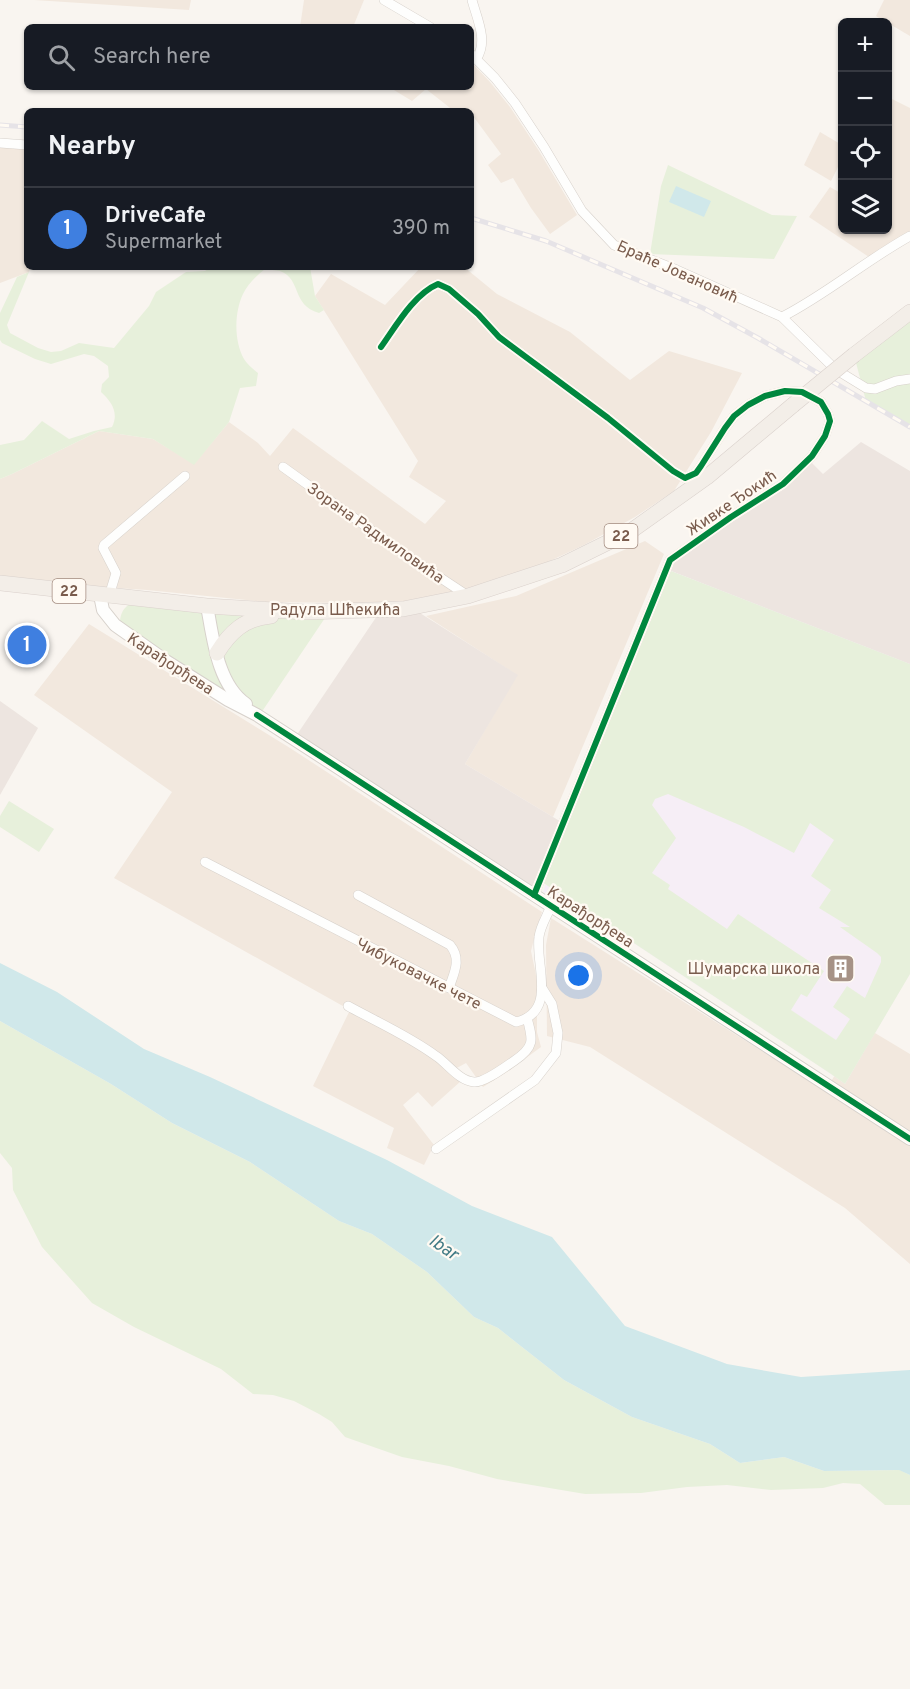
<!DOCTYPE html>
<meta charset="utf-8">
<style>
body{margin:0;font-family:Overpass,sans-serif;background:#242831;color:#f1f3f6}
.controls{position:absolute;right:18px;top:18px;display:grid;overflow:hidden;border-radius:9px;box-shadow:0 2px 4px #0004}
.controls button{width:54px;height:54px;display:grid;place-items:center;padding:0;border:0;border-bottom:2px solid #363941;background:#171b24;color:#f1f3f6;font:30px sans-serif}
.you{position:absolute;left:579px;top:976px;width:21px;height:21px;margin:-15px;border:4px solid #fff;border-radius:50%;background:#1a73e8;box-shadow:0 0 0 9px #1a73e833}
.badge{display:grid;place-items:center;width:39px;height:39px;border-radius:50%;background:#a69286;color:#fff;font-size:20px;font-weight:700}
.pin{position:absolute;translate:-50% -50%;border:3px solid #fff;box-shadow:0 2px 6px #0006}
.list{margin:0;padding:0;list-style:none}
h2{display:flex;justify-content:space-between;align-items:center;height:78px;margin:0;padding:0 24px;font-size:26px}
h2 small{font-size:20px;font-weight:400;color:#9ea1a6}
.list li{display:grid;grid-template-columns:39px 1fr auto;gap:18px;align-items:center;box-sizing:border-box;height:84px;padding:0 24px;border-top:2px solid #363941}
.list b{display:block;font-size:22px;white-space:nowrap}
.list p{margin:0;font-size:20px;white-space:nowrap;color:#9ea1a6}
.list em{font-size:20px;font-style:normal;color:#9ea1a6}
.icon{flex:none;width:33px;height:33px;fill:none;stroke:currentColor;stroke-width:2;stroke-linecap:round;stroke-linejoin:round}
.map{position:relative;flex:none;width:910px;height:1689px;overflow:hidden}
.search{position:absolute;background:#171b24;box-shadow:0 2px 4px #0004;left:24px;top:24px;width:450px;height:66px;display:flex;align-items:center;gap:15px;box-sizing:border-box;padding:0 21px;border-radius:9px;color:#9ea1a6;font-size:22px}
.panel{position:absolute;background:#171b24;box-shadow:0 2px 4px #0004;left:24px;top:108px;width:450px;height:162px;border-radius:9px}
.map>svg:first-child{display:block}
.residential{fill:#f2e8de}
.industrial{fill:#ede5e0}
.education{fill:#f6eef6}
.green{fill:#e7f0db;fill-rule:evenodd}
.water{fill:#d0e8ea}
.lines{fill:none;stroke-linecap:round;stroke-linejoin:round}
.minor-casing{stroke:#d7d1cb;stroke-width:10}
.tertiary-casing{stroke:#d7d1cb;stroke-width:14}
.primary-casing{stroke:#dad1cc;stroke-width:16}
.minor{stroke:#fefefd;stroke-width:9}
.tertiary{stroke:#fefefd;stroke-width:12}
.primary{stroke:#f3eee8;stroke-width:15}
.rail-casing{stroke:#e6e3e7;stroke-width:5}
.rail{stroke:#fffaf3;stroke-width:3;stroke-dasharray:9;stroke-linecap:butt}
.primary-bridge-casing{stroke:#dad1cc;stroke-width:16;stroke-linecap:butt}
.primary-bridge{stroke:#f3eee8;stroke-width:15}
.cycleway-casing{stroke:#fffaf3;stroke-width:10}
.cycleway{stroke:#00873e;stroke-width:6}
.labels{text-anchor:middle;stroke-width:4.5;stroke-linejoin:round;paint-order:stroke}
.shield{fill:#fffaf3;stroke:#a28b7f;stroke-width:1.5}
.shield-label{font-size:15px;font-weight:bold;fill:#7a5c4d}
.street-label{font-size:16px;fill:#7a5c4d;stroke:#fffaf3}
.poi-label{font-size:16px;fill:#7a5c4d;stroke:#fffaf3;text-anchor:end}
.water-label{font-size:18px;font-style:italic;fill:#437c86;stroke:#fffaf3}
</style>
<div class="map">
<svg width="910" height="1689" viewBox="0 0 910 1689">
<rect width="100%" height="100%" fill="#f9f5f0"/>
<g class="residential">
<polygon points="34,0 191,0 189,10"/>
<polygon points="304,0 364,0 353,27 300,27"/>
<polygon points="884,0 910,0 910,36 876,16"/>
<polygon points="471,62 490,82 510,107 539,151 577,215 550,234 531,208 513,178 501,183 488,165 501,154 473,116 471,117 471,111 454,111 426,89 412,101 389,87 471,87"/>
<polygon points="890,98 910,108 910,236 872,259 809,217 830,187 842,194 842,230 888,230 888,166 892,156 888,153 888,103"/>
<polygon points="820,132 842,145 841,165 842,169 838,167 831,181 804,165"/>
<polygon points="0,142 27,143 27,267 30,267 29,272 0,283"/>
<polygon points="421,267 464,267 497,294 570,332 630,380 669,351 742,373 711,432 674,491 635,517 584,545 537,567 475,587 411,601 351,603 267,602 147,590 57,584 0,576 0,479 12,474 99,431 153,439 194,464 229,422 258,443 270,456 293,428 425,524 446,501 409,477 418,461 315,296 331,274 385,305"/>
<polygon points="645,541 664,554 553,817 465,764 517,675 426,616 516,596"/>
<polygon points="89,624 290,748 542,912 536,931 531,951 537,980 537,1032 541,1047 507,1072 483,1087 466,1063 453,1070 461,1081 432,1107 418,1092 403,1105 434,1145 424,1165 387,1148 394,1128 313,1086 350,1010 114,878 172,792 34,695"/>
<polygon points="551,918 825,1091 865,1027 910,1054 910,1264 845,1208 590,1047 547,1036 546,945"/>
</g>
<g class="industrial">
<polygon points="861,442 910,471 910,666 666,569 670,560 783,484 808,459 823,474"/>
<polygon points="412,608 518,675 465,764 563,823 534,895 294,739 381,610"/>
<polygon points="0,701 38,728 0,795"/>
</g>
<polygon class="education" points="666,569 910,664 910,973 845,1084 831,1074 620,934 543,892 579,789"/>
<g class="green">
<polygon points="668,165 772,215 797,216 774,259 650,254 661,186"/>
<path d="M211,267H310L315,296L324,310L319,313C291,305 302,279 280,271C276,270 270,270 265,269C256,276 248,284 243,294C234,313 234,341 244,359C247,364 253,369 258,373L256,386L240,388L229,422L194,465L153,439L99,431L12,474L0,479V445L24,440L42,421L69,439L94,431L112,427C119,413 112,402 101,392L102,384L109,377L108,366L94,356L84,354L51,364L35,359L2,343L0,340V313L17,277L29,272L7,325L10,333L38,348L51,352L61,351L79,343L114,348L149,306L156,292L186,272L205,271Z"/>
<polygon points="910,313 910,427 866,401 854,355"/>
<path d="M666,569L910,664V974L845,1084L831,1074L542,882ZM668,794L744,827L794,853L810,823L834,840L811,876L831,890L819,908L850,927H840L877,953L881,957V962L865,998L847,986L833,1007L850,1019L836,1040L791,1010L801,994L807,997L824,971L738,914L727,929L668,889L670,885L652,873L676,838L652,805L655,799Z"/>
<path d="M138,599L329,612L259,716L128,635L120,621C122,607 127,606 138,599Z"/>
<polygon points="9,801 54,829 39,852 0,827 0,816"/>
<polygon points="0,1021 111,1084 172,1123 250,1162 339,1221 372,1234 427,1272 474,1317 498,1328 564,1380 632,1417 710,1444 740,1463 784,1457 824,1471 900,1470 910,1475 910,1505 885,1505 860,1484 843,1483 823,1488 771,1490 727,1485 687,1487 641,1493 585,1494 497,1479 449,1466 402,1457 345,1437 332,1422 319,1414 294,1401 273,1395 253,1394 221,1369 134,1327 92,1303 42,1247 13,1190 12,1168 0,1153"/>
</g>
<g class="water">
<polygon points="676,186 711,201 704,217 669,202"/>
<polygon points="0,963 57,992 144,1049 210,1077 387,1160 472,1206 552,1237 625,1326 727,1364 801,1377 910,1370 910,1475 899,1470 824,1471 784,1457 740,1463 710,1444 632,1417 564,1380 498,1328 474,1317 427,1272 372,1234 339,1221 250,1162 172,1123 111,1084 0,1021"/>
</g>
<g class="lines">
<defs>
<g id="minor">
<polyline points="384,0 430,27"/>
<path d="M472,0C477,19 488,40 477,58"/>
<polyline points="471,54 495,78 515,103 544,147 582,211 614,245 677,270 782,317 835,369 866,388 875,389 896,381 910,379"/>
<polyline points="0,143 27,145"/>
<path d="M782,317C827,294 865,261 910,236"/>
<path d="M381,347C396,326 414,294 438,284L449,289L478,314L499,337L608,418L673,471L685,478L696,473L701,466L725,428L734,416L748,405L765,396L785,391L802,392L821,402L828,414L830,421L825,436L812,456L783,484L731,517L670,560L534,895"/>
<polyline points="283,467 406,555 468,596"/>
<polyline points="109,596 116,573 103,548 104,545 185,476"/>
<path d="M205,862L516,1022C558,1012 535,965 539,937C540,927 547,916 551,906"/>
<path d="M358,895L450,945C462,959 454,973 449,988"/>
<path d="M348,1006C377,1022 409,1036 436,1056C447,1063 459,1081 474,1082C484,1083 505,1067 514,1061C535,1047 533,1040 527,1018"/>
<polyline points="436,1149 535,1080 556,1053 558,1033 552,1004 542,988"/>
</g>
<g id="tertiary">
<polyline points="100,595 103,610 115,625 166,661 228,700 257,715 910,1139"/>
<path d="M207,606C213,637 217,684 246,704"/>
</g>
<g id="primary">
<polyline points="854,355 910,312"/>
<polyline points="0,583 207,606 305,612 403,609 468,596 562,565 631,531 707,477 793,405"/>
<path d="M217,653C230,632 245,618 271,616"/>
</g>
</defs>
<use href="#minor" class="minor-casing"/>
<use href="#tertiary" class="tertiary-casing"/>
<use href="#primary" class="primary-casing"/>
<use href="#minor" class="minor"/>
<use href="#tertiary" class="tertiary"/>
<use href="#primary" class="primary"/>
<defs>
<g id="rail">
<polyline points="0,125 27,127"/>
<polyline points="471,218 546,241 703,308 758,338 910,427"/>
</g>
</defs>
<use href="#rail" class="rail-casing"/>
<use href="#rail" class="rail"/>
<defs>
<polyline id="primary-bridge" points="793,405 854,355"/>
</defs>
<use href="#primary-bridge" class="primary-bridge-casing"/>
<use href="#primary-bridge" class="primary-bridge"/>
<defs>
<g id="cycleway">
<path d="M381,347C396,326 414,294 438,284L449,289L478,314L499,337L608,418L673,471L685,478L696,473L701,466L725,428L734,416L748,405L765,396L785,391L802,392L821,402L828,414L830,421L825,436L812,456L783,484L731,517L670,560L534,895"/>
<polyline points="257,715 910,1139"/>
</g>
</defs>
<use href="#cycleway" class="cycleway-casing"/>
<use href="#cycleway" class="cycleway"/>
</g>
<defs>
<symbol id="building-square" viewBox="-11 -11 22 22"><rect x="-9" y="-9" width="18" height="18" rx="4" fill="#a69286" stroke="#fffaf3"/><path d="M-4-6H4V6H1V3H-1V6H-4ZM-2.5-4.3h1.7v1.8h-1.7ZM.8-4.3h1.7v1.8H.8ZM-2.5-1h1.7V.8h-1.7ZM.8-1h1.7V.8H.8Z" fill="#fff"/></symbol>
</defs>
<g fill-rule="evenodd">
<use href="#building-square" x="824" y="952" width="33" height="33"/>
</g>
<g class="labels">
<g class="shield">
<rect x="604.5" y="524" width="33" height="24" rx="4.5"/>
<rect x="52.5" y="579" width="33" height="24" rx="4.5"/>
</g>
<g class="shield-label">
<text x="621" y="541">22</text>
<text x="69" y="596">22</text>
</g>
<g class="street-label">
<text transform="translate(678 271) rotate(24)" y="6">Браће Јовановић</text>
<text transform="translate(731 502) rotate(-34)" y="6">Живке Ђокић</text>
<text transform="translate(376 532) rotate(35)" y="6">Зорана Радмиловића</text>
<text x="335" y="615">Радула Шћекића</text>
<text transform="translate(171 663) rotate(33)" y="6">Карађорђева</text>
<text transform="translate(591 916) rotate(33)" y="6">Карађорђева</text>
<text transform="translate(419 973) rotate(27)" y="6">Чибуковачке чете</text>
</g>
<g class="poi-label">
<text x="820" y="974">Шумарска школа</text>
</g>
<g class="water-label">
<text transform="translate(444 1247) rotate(34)" y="6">Ibar</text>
</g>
</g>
</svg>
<div class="controls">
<button>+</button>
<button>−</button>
<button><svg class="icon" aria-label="locate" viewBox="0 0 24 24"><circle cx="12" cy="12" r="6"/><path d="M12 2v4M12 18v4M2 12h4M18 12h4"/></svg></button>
<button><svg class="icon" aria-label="layers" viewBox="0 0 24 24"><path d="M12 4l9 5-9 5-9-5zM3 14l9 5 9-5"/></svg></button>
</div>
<div class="you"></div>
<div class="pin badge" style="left:27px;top:645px;background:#3f7fe0">1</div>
<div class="search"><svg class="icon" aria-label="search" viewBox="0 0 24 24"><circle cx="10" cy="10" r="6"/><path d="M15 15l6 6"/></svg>Search here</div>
<section class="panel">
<h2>Nearby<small></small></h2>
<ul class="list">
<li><span class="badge" style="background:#3f7fe0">1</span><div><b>DriveCafe</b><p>Supermarket</p></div><em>390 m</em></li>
</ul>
</section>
</div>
